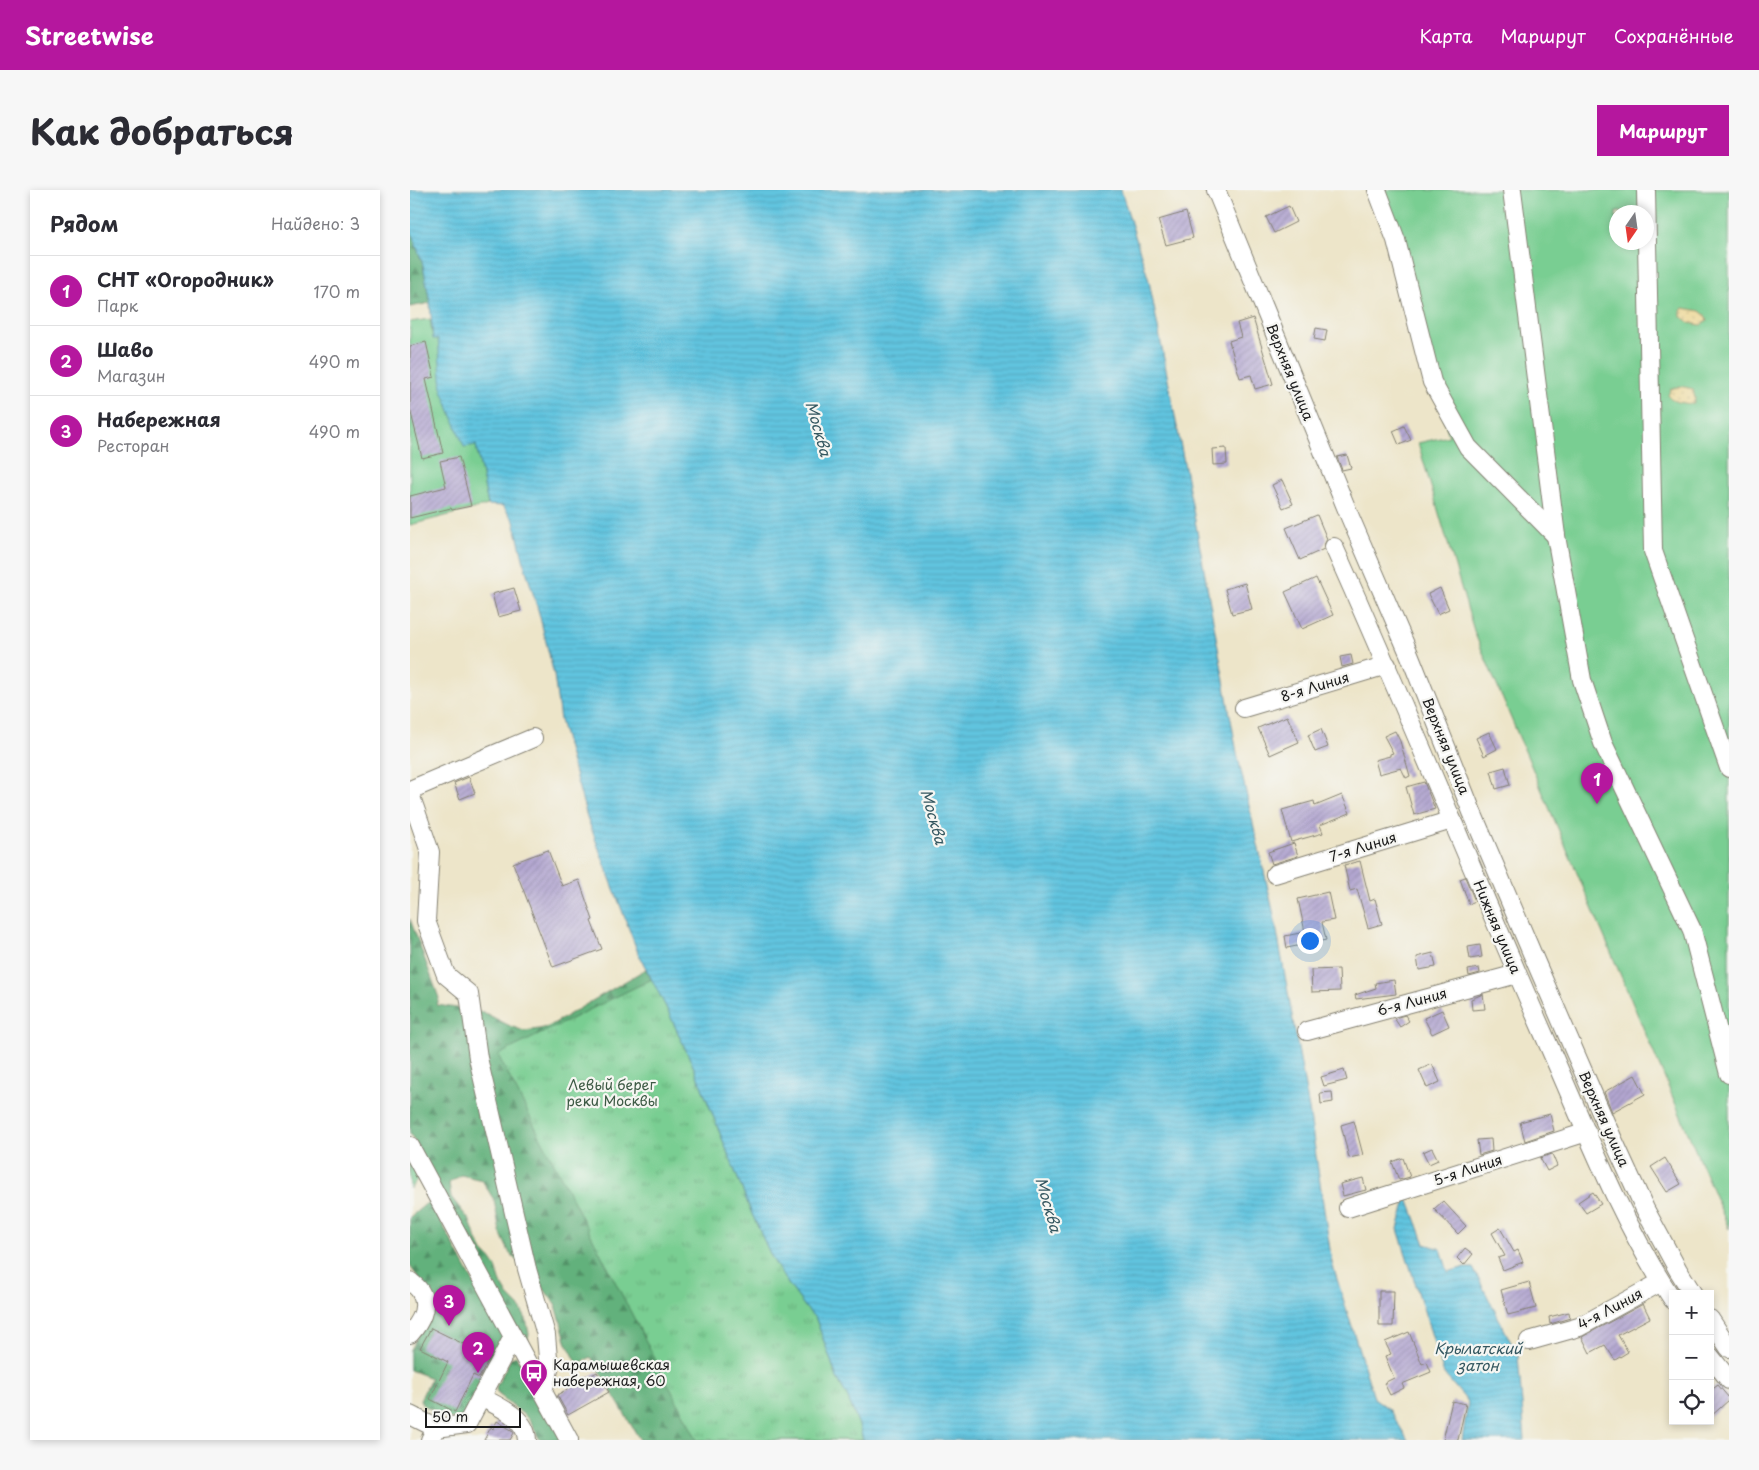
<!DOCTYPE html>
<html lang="ru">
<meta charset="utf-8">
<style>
body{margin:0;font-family:"Playpen Sans",sans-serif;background:#f7f7f7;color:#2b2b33}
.controls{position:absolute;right:15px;bottom:15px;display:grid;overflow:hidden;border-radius:0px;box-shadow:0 2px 8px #0003}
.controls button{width:45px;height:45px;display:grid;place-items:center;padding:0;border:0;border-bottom:1px solid #e1e1e2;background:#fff;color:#2b2b33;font:25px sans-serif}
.compass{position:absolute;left:1199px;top:15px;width:45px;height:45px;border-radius:50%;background:#fff;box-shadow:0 2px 8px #0003;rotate:193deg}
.scale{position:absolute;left:15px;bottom:12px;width:96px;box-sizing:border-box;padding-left:5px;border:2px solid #1c1c1c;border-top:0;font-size:14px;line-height:18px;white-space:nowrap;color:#1c1c1c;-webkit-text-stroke:4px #f6f6f2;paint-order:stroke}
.you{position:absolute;left:899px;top:750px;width:18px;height:18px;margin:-12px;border:4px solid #fff;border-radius:50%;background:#1a73e8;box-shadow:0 0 0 8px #1a73e833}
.badge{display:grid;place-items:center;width:32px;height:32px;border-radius:50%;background:#b5179e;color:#fff;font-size:16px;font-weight:700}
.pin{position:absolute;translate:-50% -41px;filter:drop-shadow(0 1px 2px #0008)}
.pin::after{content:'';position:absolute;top:26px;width:18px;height:15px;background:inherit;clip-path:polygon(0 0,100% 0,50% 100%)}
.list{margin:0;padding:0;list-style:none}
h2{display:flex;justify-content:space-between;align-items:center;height:65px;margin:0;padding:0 20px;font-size:21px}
h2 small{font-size:16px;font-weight:400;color:#7c7c81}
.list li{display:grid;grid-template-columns:32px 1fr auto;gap:15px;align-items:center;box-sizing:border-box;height:70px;padding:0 20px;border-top:1px solid #e1e1e2}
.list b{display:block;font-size:19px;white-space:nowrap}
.list p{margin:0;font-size:16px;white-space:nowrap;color:#7c7c81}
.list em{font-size:16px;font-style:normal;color:#7c7c81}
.icon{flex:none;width:28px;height:28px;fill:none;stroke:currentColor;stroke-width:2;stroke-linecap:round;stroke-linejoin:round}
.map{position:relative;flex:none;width:1319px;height:1250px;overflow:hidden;border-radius:0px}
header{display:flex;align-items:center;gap:30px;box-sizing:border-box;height:70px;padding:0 25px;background:#b5179e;color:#fff}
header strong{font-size:24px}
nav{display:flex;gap:28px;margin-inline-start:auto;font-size:18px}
.intro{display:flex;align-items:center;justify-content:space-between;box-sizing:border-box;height:120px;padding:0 30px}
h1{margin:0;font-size:35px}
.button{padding:12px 22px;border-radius:0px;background:#b5179e;color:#fff;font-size:18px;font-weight:700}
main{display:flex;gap:30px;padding:0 30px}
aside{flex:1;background:#fff;border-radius:0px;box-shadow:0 2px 8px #0003}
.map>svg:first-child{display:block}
.green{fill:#79ce92;stroke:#4a7557;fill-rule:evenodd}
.forest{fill:url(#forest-firs);stroke:#3f664c}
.sand{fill:url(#sand-dots);stroke:#857b5d}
.park{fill:url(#park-tufts);stroke:#4a7557}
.water{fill:url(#water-rules);stroke:#3e707e}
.building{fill:url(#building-hatch)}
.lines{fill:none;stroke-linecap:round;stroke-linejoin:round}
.minor-casing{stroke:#848072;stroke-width:20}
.minor{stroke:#fff;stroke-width:18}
.labels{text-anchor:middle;stroke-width:4.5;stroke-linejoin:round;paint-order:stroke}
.street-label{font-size:14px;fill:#1c1c1c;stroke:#f6f6f2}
.park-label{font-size:14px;fill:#3d5a45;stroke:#f6f6f2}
.poi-label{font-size:14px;fill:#1c1c1c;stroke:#f6f6f2;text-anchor:start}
.water-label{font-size:15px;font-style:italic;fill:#345760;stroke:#f6f6f2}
</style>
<header>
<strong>Streetwise</strong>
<nav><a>Карта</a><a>Маршрут</a><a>Сохранённые</a></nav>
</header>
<div class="intro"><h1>Как добраться</h1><a class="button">Маршрут</a></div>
<main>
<aside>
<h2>Рядом<small>Найдено: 3</small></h2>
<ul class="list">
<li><span class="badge">1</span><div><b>СНТ «Огородник»</b><p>Парк</p></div><em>170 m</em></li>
<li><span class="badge">2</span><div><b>Шаво</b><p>Магазин</p></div><em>490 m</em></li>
<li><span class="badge">3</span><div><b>Набережная</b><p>Ресторан</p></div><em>490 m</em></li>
</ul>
</aside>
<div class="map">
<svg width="1319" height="1250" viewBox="0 0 1319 1250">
<defs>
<pattern id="forest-firs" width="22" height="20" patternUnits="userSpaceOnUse" patternTransform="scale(1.25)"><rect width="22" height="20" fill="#62b17c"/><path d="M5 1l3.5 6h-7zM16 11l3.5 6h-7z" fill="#508f65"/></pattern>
<pattern id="sand-dots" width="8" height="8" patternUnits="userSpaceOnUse" patternTransform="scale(1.25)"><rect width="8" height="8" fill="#eeda9e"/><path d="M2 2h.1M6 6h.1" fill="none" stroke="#ccba88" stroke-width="1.8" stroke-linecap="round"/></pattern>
<pattern id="park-tufts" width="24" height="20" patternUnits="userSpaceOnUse" patternTransform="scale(1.25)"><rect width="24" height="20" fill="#79ce92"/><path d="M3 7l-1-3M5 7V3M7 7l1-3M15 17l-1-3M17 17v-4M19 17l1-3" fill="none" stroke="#68b07d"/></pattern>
<pattern id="water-rules" width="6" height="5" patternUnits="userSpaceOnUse" patternTransform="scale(1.25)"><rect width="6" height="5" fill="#61c4df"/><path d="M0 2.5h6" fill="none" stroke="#54a8bf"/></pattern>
<pattern id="building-hatch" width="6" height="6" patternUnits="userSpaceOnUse" patternTransform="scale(1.25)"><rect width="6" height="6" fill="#b2a6d0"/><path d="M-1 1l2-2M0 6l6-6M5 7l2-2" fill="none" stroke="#988eb2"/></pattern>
</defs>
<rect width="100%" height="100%" fill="#f6f6f2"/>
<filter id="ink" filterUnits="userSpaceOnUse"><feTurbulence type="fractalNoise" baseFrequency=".02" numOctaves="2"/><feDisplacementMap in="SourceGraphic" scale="10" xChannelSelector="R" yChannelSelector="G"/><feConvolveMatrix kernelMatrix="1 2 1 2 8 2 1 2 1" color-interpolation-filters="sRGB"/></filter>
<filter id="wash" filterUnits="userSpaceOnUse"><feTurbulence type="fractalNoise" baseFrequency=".0096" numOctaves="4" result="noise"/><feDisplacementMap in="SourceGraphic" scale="20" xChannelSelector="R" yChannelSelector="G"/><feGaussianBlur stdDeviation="1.12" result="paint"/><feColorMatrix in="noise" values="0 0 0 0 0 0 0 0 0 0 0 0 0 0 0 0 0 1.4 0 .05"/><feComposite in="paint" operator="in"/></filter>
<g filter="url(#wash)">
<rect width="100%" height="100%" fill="#ede5c9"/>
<g class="green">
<path d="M973,0H1319V1039L1065,444L1008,253L1039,246ZM1206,22H1236V52H1206Z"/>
<polygon points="20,129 23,148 28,149 66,255 78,315 0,335 0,132"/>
<polygon points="0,970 8,988 0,999"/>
</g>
<g class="forest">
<polygon points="0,38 13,75 20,113 0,117"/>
<polygon points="0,729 29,808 27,815 73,822 100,836 114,841 129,839 138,837 236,779 258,821 453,1250 230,1250 181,1167 168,1174 157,1154 146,1115 127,1090 100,1064 90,1042 84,1010 72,990 51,985 39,993 41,1007 60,1031 66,1048 73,1061 80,1068 86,1077 91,1093 98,1105 109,1116 116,1129 119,1144 115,1157 0,943"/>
<polygon points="17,1013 21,1013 93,1147 54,1226 40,1229 13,1215 10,1210 21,1188 0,1180 0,1160 25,1112 0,1076 0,1027"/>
<polygon points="106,1166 152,1250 130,1250 119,1229 87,1203 86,1197 101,1168"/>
</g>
<g class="sand">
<polygon points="1273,118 1290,121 1295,125 1297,131 1291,135 1279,133 1274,128 1271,127 1271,121"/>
<path d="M1270,196L1283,199L1285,209L1283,214C1275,213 1263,213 1258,205L1261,199Z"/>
</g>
<polygon class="park" points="242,789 258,821 285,880 342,1024 362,1068 374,1088 396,1118 406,1129 427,1188 437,1206 449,1235 453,1250 287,1250 88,865"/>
<g class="water">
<polygon points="0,0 711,0 739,91 785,330 827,563 864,725 899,919 922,1073 964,1208 979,1219 998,1250 453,1250 449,1235 437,1206 427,1188 406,1129 396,1118 374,1088 362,1068 342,1024 285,880 258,821 228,763 177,627 150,530 144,485 129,423 115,377 104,331 93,316 78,315 66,255 54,257 32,200 28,149 23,149 20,113 13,75 0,38"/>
<polygon points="997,1006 1015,1054 1031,1059 1038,1082 1052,1078 1063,1078 1108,1166 1115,1250 1052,1250 1058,1212 1034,1184 988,1039"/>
</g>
<g id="blocks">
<g class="building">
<polygon points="879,16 886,32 864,43 856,27"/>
<polygon points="776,22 783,48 756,55 748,30"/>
<polygon points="843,128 863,194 845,199 841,185 830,188 819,151 831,147 827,133"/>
<polygon points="906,138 917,140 915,151 904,149"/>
<polygon points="16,152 24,187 16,189 33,263 12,268 0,219 0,156"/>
<polygon points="994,236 1001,250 989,255 983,241"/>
<polygon points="816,258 817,274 803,275 802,259"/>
<polygon points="937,265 941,278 932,280 927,267"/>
<polygon points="49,267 61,316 42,320 41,318 0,328 0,306 36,297 30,271"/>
<polygon points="872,290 883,314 873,318 862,295"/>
<polygon points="907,325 917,349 914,355 914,359 890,370 876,338"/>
<polygon points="906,388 923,425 892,439 875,402"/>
<polygon points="835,393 842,419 822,424 815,399"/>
<polygon points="104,398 111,421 88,427 82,404"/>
<polygon points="1030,398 1039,419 1028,424 1018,404"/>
<polygon points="941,465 943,474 932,477 930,467"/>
<polygon points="877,526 889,552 860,565 848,538"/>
<polygon points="911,539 918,557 905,562 898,545"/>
<polygon points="985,541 990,551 1000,586 996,588 991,578 969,584 965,570 980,566 980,564 983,563 974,546"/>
<polygon points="1079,542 1087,559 1074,566 1066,548"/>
<polygon points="1095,577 1100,595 1086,599 1081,581"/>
<polygon points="59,587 65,603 50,609 44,593"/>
<polygon points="1014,592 1025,619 1004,625 996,597"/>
<polygon points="932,605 940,623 910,635 913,643 881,652 872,620 904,611 905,616"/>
<polygon points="884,653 888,666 862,674 858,662"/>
<polygon points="138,660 152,696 169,690 183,730 181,731 192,759 143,777 103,673"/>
<polygon points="950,671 960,711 965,709 972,734 958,738 947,699 940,701 934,675"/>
<polygon points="1055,687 1065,711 1059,714 1050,689"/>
<polygon points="918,702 924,730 912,732 916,750 877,758 875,746 895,742 888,709"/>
<polygon points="1070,755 1072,767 1060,769 1058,757"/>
<polygon points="1023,763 1026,777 1009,780 1007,767"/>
<polygon points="1069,778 1070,783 1059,786 1058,780"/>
<polygon points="929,779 930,801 902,802 901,780"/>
<polygon points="984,790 986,804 946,809 945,805 966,798 965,793"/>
<polygon points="1073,804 1075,819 1062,820 1061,809"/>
<polygon points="1032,820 1039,836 1022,844 1014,828"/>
<polygon points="995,825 999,831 990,837 984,828"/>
<polygon points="1022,874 1030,892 1017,898 1009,880"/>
<polygon points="934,880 937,890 914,896 911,887"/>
<polygon points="1225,885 1235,904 1202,922 1194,902"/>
<polygon points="922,902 923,912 911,914 910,903"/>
<polygon points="1140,924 1144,941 1115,951 1110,932"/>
<polygon points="944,931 953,965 939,968 931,935"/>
<polygon points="1081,949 1082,961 1069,965 1067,950"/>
<polygon points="1022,958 1028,970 1019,974 1013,962"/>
<polygon points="1142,964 1147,976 1137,981 1130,968"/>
<polygon points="993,968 1000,987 989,990 982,972"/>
<polygon points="1255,968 1271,994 1257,1002 1241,977"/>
<polygon points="953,988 956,1000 933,1006 930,994"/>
<polygon points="1183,1002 1191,1014 1176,1023 1168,1012"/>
<polygon points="1033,1011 1056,1036 1048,1044 1024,1019"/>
<polygon points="1090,1038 1104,1062 1108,1060 1113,1072 1093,1080 1088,1068 1095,1066 1082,1043"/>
<polygon points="1055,1058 1063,1064 1054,1075 1047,1068"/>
<polygon points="1119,1092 1126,1118 1098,1125 1091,1100"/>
<polygon points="969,1101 984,1101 983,1136 969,1136"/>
<polygon points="1233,1114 1240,1128 1208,1145 1218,1162 1205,1170 1195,1155 1180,1163 1172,1147"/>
<polygon points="1159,1122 1160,1128 1140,1134 1139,1127"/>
<polygon points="21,1138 80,1167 69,1188 63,1185 45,1222 20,1209 38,1172 10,1158"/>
<polygon points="999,1142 1012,1174 1017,1172 1021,1182 992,1194 994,1198 980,1205 974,1193 984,1188 975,1166 981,1164 975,1152"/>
<polygon points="187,1182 199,1202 158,1225 147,1205"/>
<polygon points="1308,1195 1319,1208 1319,1210 1300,1227 1300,1201"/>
<polygon points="1042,1211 1056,1214 1048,1250 1033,1250"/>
<polygon points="87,1231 103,1241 104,1243 100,1250 74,1250 81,1237 83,1239"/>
</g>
</g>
</g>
<g filter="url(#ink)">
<use href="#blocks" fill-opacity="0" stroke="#848072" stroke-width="1"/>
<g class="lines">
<defs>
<g id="minor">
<polyline points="806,0 940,327 1000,466 1062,622 1127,775 1196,934 1235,1019 1268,1080 1283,1104"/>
<polyline points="967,0 986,50 1022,192 1058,257 1146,346"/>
<polyline points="1102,0 1146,346 1172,490 1193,553 1282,740 1319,884"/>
<polyline points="1236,0 1243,361 1319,578"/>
<path d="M924,357C997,519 1063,683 1134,845C1173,932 1210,1031 1263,1110"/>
<polyline points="834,518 977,475"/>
<polyline points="0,600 123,548"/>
<polyline points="0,604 20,662 16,731 36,785 59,804 68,868 117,1079 136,1145 139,1180 133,1201"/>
<polyline points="865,684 1042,630"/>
<polyline points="897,841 1107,784"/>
<polyline points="0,956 159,1250"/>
<polyline points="938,1018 1177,942"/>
<path d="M0,1091C4,1095 9,1098 11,1103C19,1117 10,1133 0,1144"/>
<polyline points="1300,1129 1319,1158"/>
<polyline points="1119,1151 1169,1137 1251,1092"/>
<polyline points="1300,1166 1319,1190"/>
<path d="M71,1207C89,1217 116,1227 117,1250"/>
<polyline points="0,1225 26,1238"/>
<polyline points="20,1250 26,1238 57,1234 103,1147"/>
</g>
</defs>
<use href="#minor" class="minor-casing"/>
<use href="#minor" class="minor"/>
</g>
</g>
<defs>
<symbol id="bus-pin" viewBox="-11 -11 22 30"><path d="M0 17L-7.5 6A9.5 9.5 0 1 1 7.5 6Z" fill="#b5179e" stroke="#f6f6f2"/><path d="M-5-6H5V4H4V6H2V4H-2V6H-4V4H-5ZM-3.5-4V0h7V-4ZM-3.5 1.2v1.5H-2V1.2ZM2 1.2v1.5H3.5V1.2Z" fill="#fff"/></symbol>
</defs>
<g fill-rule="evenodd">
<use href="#bus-pin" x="108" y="1167" width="32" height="43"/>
</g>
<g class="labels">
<g class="street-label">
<text transform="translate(880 182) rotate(68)" y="5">Верхняя улица</text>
<text transform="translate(905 497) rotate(-17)" y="5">8-я Линия</text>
<text transform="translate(1036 556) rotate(68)" y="5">Верхняя улица</text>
<text transform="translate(953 657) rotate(-17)" y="5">7-я Линия</text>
<text transform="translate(1087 737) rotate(67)" y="5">Нижняя улица</text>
<text transform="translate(1002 812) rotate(-15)" y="5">6-я Линия</text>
<text transform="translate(1194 929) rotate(66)" y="5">Верхняя улица</text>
<text transform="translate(1058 980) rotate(-18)" y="5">5-я Линия</text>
<text transform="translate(1200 1119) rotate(-28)" y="5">4-я Линия</text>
</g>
<g class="park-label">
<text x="202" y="900">Левый берег<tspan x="202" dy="16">реки Москвы</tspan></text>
</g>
<g class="poi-label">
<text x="143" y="1180">Карамышевская<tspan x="143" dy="16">набережная, 60</tspan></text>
</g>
<g class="water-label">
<text transform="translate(408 239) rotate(74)" y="5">Москва</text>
<text transform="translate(523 627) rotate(74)" y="5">Москва</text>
<text transform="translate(638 1015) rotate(74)" y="5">Москва</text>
<text x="1068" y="1164">Крылатский<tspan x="1068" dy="17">затон</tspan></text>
</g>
</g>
</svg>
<div class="controls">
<button>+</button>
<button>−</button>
<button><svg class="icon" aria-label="locate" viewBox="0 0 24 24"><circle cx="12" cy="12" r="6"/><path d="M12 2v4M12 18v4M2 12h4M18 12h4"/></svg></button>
</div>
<svg class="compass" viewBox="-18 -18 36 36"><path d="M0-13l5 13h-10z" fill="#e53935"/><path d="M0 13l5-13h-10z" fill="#7c7c81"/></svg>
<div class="scale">50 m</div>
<div class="you"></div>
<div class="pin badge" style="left:1187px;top:614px">1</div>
<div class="pin badge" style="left:68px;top:1183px">2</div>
<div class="pin badge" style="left:39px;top:1136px">3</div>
</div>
</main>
